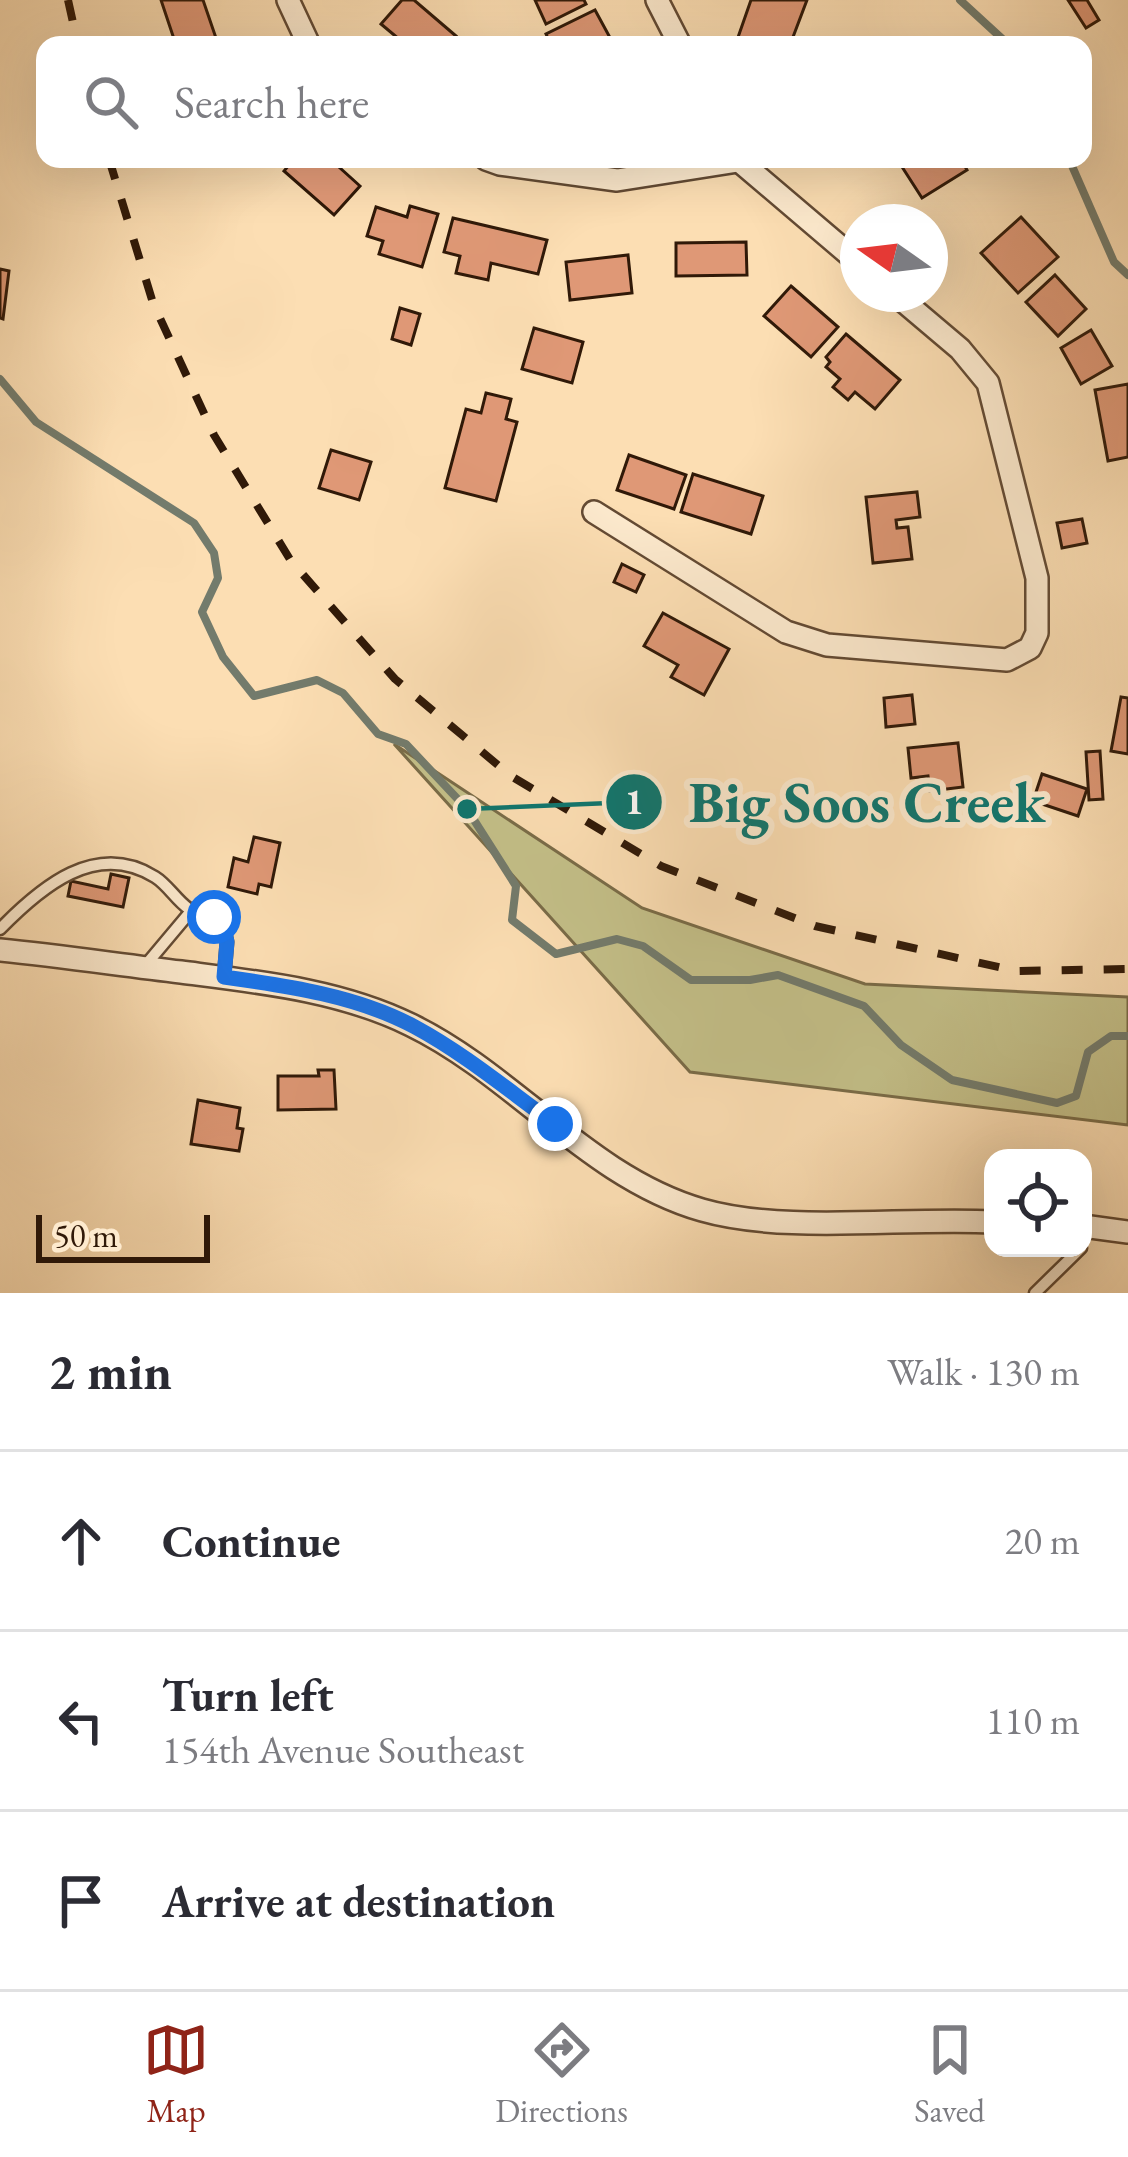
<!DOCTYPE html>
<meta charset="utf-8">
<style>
body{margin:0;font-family:"EB Garamond",serif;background:#f2f2f3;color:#2b2b33}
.controls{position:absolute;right:36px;bottom:36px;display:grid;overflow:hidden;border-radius:24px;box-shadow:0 12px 48px #0002}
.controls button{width:108px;height:108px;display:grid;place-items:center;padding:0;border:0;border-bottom:3px solid #e1e1e2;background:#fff;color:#2b2b33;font:60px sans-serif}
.compass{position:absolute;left:840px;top:204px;width:108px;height:108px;border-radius:50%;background:#fff;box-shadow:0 12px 48px #0002;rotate:284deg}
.scale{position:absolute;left:36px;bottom:30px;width:174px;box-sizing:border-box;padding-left:12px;border:6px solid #301908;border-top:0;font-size:33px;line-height:42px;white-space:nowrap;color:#301908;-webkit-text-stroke:9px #fdeace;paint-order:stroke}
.stop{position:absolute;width:36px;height:36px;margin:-27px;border:9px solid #1a73e8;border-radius:50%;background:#fff}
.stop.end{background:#1a73e8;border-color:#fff;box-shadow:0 3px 12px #0008}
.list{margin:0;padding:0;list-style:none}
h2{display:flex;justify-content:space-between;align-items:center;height:156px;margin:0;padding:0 48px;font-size:51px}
h2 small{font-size:39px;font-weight:400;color:#7c7c81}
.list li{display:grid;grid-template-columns:78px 1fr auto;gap:36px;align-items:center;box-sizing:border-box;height:180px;padding:0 48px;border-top:3px solid #e1e1e2}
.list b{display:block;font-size:45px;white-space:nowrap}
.list p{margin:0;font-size:39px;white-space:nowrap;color:#7c7c81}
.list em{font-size:39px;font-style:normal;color:#7c7c81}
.icon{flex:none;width:66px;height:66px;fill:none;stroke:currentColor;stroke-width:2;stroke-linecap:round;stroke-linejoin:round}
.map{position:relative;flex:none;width:1128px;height:1293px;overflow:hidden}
.search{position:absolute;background:#fff;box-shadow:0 12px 48px #0002;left:36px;right:36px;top:36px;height:132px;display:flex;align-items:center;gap:30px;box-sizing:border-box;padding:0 42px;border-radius:24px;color:#7c7c81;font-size:45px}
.sheet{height:696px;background:#fff}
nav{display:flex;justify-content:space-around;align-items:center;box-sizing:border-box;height:168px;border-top:3px solid #e1e1e2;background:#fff;font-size:33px;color:#7c7c81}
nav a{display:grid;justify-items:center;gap:6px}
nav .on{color:#8f2418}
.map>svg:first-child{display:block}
.green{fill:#c4c089;stroke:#7a6c48;stroke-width:3}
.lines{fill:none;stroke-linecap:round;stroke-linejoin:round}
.stream{stroke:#737b6c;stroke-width:8}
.building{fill:#df9876;stroke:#301908;stroke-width:3}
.lane-casing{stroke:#634a33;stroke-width:15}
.street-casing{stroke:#634a33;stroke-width:26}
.lane{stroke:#fdeace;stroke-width:10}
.street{stroke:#fdeace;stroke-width:21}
.rail{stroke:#301908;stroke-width:8;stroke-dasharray:21 21;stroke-linecap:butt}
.route{stroke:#1a73e8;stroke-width:15}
.leader{fill:none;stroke:#0f766e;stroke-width:4.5}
.callout-dot{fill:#0f766e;stroke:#fdeace;stroke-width:4.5}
.mark-label{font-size:36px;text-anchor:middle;font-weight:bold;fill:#fff}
.callout-label{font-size:57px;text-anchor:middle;font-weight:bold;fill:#0f766e;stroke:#fdeace;stroke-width:12;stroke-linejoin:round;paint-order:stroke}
</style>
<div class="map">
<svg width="1128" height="1293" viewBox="0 0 1128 1293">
<rect width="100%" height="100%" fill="#fcdeb3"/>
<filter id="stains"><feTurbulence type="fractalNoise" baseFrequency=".00167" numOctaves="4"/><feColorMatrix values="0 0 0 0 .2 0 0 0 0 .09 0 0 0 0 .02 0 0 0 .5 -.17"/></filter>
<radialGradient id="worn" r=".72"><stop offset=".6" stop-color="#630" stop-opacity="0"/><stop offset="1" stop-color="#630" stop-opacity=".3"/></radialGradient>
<polygon class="green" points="394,744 642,908 865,984 1128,997 1128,1125 690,1072"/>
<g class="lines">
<g class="stream">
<polyline points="960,0 1009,45"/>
<polyline points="1069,159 1114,262 1128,275"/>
<polyline points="0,379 36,422 194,523 214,553 218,578 202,612 223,657 254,696 317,680 343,693 378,734 406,744 467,809 516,886 512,920 556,954 617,939 643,946 691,980 750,980 778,975 864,1006 901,1045 952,1080 1057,1103 1076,1096 1088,1052 1111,1036 1128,1036"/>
</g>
</g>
<g class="building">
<polygon points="161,0 203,0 216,38 196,45 176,45"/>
<polygon points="402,0 414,0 456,36 448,45 406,45 381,24"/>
<polygon points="535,0 584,0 586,4 546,24"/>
<polygon points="751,0 807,0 790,45 736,43"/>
<polygon points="1068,0 1087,0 1099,20 1086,28"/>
<polygon points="595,10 614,45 551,45 546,34"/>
<polygon points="294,159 330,159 360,186 334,215 284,171"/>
<polygon points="897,159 961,159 967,170 922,198"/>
<polygon points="410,206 438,214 422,267 379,254 383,241 367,236 376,207 407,217"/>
<polygon points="1021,217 1058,257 1018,293 981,253"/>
<polygon points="453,218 547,240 538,274 491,263 488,280 456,273 460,256 444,252"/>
<polygon points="746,242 747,275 676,276 676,243"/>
<polygon points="628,255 632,293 570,300 566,262"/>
<polygon points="0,269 9,271 3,319 0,318"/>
<polygon points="1055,275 1086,309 1058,336 1026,302"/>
<polygon points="791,286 838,327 811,357 764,316"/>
<polygon points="400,308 420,314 411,345 392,339"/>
<polygon points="534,328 583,342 572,383 522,369"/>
<polygon points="1091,330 1112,366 1081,384 1061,348"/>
<polygon points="846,334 900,380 875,409 855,392 848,400 833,387 840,379 826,367 830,362 826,357"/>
<polygon points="1128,384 1128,457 1108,461 1095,390"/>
<polygon points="486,393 511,399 506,419 517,422 496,501 445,488 466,409 481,413"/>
<polygon points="331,450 371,462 359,500 319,488"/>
<polygon points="629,455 686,475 674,509 617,490"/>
<polygon points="693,474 763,496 751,534 681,512"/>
<polygon points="917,492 920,517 896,520 897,528 908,527 912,559 873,563 866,497"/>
<polygon points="1082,519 1087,543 1062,548 1057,523"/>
<polygon points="622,564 644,575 636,592 614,582"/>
<polygon points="663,613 729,649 704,695 671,677 678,665 644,646"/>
<polygon points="912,695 915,724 886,727 884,698"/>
<polygon points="1121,697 1128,698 1128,754 1111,751"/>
<polygon points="958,743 963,787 930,791 928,776 911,778 908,748"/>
<polygon points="1100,751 1103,799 1089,800 1086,752"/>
<polygon points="1042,774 1087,789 1078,816 1033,801"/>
<polygon points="254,837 280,843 271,887 259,884 257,894 228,887 234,858 248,862"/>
<polygon points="111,874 129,878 123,907 68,896 71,881 108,889"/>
<polygon points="318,1070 334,1070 336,1109 278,1110 278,1076 319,1076"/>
<polygon points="198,1100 240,1108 237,1128 243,1129 239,1151 191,1144"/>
</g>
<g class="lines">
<defs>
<g id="lane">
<path d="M0,929C41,887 96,840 155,877C168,885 176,900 189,909C199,916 212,917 223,924L227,942L224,977"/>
<polyline points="144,967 191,911"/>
<polyline points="1035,1293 1081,1248"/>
</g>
<g id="street">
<polyline points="288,0 309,45"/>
<polyline points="657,0 680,45"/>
<polyline points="486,159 500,164 617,180 738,161"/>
<polyline points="737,159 858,262"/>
<polyline points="594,512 786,632 827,645 1007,660 1030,648 1037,633 1037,578 988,383 960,349 895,294"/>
<path d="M0,950C60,956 121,965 181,972C259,982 340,990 411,1025C514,1075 590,1178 702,1210C785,1234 905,1217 993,1222"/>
<polyline points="1083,1226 1128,1232"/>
</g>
</defs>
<use href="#lane" class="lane-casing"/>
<use href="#street" class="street-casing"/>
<use href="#lane" class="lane"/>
<use href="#street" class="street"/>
<g class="rail">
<polyline points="68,0 78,45"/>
<polyline points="109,159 153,303 214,435 291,561 395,679 511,776 661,866 815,926 1016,971 1128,969"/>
</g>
</g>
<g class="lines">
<path class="route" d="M214,917L223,924L227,942L224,977C288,986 358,996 415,1027C465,1054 509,1091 555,1124"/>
</g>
<path class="leader" d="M467 809L634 802"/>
<g class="callout-dot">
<circle cx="467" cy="809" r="12"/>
<circle cx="634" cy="802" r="30"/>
</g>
<g class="mark-label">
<text x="634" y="814">1</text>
</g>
<g class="callout-label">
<text x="867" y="822">Big Soos Creek</text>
</g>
<rect width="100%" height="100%" filter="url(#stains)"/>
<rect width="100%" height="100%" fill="url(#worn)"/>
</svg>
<div class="controls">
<button><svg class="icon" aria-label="locate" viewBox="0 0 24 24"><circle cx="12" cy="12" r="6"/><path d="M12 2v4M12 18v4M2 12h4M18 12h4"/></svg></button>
</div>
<svg class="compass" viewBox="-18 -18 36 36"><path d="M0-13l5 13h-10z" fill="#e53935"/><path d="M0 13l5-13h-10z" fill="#7c7c81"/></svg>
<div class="scale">50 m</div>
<div class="stop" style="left:214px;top:917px"></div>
<div class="stop end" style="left:555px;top:1124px"></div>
<div class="search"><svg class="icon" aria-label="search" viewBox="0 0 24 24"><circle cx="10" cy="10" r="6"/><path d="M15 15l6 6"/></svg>Search here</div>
</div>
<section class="sheet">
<h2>2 min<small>Walk · 130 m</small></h2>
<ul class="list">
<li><svg class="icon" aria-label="ahead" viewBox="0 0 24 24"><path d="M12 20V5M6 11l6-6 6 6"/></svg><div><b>Continue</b></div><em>20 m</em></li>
<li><svg class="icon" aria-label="left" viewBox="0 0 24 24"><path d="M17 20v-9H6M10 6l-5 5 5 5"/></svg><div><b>Turn left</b><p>154th Avenue Southeast</p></div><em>110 m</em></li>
<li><svg class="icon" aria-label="arrive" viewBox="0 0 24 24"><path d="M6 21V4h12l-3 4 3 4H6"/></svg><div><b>Arrive at destination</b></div></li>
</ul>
</section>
<nav>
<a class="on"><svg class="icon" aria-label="map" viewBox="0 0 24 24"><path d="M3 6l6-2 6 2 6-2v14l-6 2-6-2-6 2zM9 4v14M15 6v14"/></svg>Map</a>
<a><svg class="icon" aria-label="directions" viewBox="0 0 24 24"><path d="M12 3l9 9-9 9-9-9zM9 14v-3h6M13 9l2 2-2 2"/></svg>Directions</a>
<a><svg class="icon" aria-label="saved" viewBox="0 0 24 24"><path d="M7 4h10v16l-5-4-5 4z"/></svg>Saved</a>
</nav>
